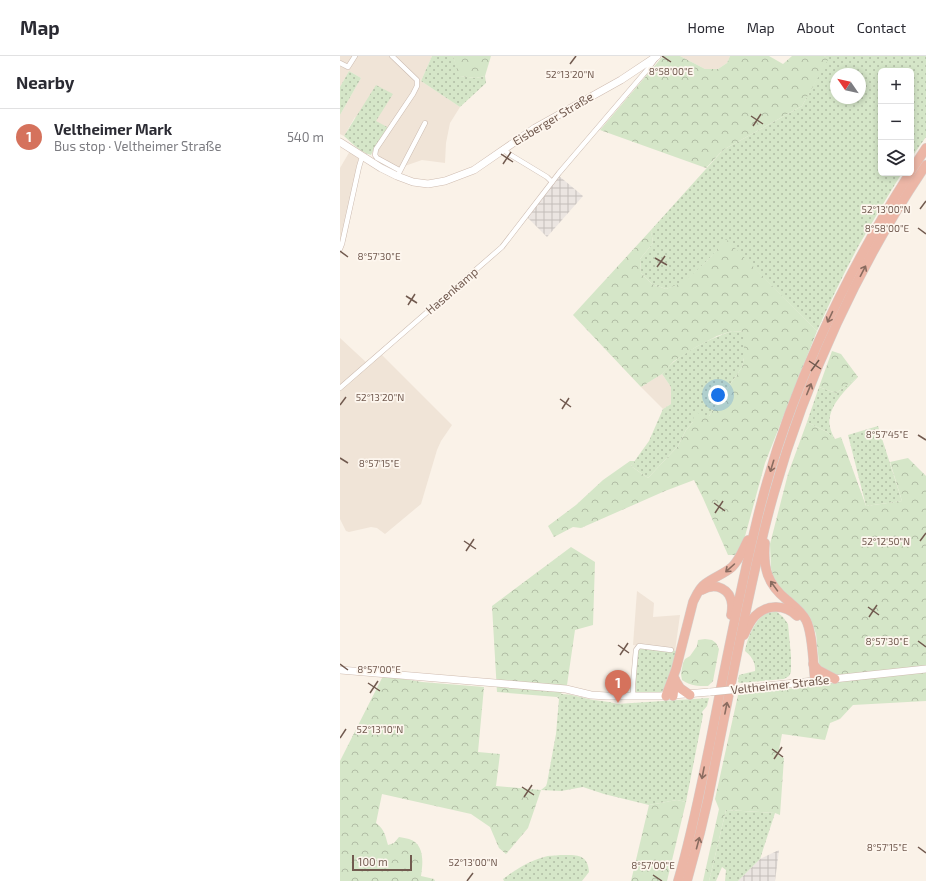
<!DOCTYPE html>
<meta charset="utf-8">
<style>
body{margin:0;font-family:"Exo 2",sans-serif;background:#f7f7f7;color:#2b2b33}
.controls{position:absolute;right:12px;top:12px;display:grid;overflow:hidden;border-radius:6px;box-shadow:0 2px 6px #0003}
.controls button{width:36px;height:36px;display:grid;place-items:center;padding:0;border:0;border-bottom:1px solid #e1e1e2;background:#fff;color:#2b2b33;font:20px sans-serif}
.compass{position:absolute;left:490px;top:12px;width:36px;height:36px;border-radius:50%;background:#fff;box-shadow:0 2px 6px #0003;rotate:304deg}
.scale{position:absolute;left:12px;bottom:10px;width:60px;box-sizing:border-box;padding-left:4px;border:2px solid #715a4f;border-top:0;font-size:11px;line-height:14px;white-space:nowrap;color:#715a4f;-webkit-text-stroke:3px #fdf6ee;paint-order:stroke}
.you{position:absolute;left:378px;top:339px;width:14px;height:14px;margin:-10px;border:3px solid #fff;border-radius:50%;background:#1a73e8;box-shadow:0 0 0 6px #1a73e833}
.badge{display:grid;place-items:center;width:26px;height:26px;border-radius:50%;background:#d5725c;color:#fff;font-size:13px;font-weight:700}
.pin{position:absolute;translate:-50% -33px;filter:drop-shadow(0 1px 2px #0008)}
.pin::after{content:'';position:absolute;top:21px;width:14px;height:12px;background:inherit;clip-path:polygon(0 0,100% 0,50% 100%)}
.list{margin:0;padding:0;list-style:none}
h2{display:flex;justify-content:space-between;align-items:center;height:52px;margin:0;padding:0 16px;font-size:17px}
h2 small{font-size:13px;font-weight:400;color:#7c7c81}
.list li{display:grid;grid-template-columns:26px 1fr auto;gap:12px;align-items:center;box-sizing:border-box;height:56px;padding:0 16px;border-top:1px solid #e1e1e2}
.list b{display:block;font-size:15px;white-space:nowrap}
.list p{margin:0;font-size:13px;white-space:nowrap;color:#7c7c81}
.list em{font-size:13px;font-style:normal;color:#7c7c81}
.icon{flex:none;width:22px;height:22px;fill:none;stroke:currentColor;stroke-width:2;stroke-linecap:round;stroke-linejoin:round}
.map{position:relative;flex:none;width:586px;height:825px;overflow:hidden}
header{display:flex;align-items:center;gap:24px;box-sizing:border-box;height:56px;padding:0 20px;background:#fff;border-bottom:1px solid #e1e1e2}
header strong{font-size:19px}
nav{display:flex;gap:22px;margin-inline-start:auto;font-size:14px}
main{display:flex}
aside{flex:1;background:#fff}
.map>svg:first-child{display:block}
.residential{fill:#f0e4d7}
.industrial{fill:url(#industrial-grid)}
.grass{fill:url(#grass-dots);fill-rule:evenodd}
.forest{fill:url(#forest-crowns)}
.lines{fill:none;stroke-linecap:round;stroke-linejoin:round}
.minor-casing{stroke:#cbbaaf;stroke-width:5.5}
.secondary-casing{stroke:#cfbcb0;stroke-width:8}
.motorway-casing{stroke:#d7d1ce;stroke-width:10}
.minor{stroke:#fff;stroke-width:4.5}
.secondary{stroke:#fff;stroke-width:7}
.motorway{stroke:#ecb6a6;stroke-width:9}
.secondary-bridge-casing{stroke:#cfbcb0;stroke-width:8;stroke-linecap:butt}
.secondary-bridge{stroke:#fff;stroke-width:7}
.oneway{stroke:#8a6c60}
.ticks{fill:none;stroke:#715a4f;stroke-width:1.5}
.labels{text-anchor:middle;stroke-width:3.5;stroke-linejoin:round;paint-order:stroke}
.street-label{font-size:12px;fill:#715a4f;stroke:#fdf6ee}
.ticks-label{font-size:10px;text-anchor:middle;fill:#715a4f;stroke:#fdf6ee;stroke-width:3.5;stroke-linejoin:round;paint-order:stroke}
</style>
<header>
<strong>Map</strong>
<nav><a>Home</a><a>Map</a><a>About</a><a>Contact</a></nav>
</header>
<main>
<aside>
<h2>Nearby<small></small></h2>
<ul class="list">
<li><span class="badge">1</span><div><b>Veltheimer Mark</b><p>Bus stop · Veltheimer Straße</p></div><em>540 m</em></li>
</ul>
</aside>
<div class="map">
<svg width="586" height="825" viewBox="0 0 586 825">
<defs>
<pattern id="industrial-grid" width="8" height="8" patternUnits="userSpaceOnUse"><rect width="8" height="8" fill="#ebe5e1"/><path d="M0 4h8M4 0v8" fill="none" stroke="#c3bdb9"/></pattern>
<pattern id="grass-dots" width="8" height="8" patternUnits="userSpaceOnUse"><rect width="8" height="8" fill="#d5e6c8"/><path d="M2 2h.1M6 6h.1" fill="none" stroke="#b1bda5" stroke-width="1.8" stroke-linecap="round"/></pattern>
<pattern id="forest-crowns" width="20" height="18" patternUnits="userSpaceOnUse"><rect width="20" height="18" fill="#d5e6c8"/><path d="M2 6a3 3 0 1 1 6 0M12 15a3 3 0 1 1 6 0" fill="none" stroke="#b1bda5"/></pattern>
</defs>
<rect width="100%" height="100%" fill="#faf2e8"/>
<g class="residential">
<polygon points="0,0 92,0 81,25 120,51 110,67 106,87 105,107 82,104 59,112 38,101 15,61 4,80 0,78 0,59 21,22 9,15 0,31"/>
<polygon points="340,0 390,0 387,7 378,13 365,13"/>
<polygon points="10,95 17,100 21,110 6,183 0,199 0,112"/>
<polygon points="0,282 28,308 41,298 112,369 101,385 97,394 81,448 45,478 37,472 31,471 9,476 6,475 0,463"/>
<polygon points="322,318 331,331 331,348 323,353 301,331"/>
<polygon points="297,535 314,547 313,561 340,559 335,595 293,589"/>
</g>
<g class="industrial">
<polygon points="219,120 243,140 207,181 187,161"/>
<polygon points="439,794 435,825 398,825 420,803"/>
</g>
<g class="grass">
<polygon points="92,0 113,0 120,20 136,22 145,20 146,27 120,51 81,25"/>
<path d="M484,0H586V81L571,102V15H541V117H562C547,141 533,165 519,189C504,217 490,246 477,275L386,184L369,203L344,227L326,233L312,228L301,217L300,203L313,187L311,174L383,94L462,50L488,2ZM496,18H520V42H496Z"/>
<polygon points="9,15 21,22 0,59 0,31"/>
<path d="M36,29L53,38L36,65L49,72L35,91L31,99C20,96 13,88 4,80Z"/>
<path d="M392,275L404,276V302L402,311L369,360L353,366L346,374L338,390L308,422L291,410L309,385L323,353L331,348V331L322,318C326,313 331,308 336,304C353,291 372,282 392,275Z"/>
<path d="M518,321C506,334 486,351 490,371C491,376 493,380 495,383L487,376L467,366L479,331L496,337Z"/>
<polygon points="538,370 562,445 526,450 508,379"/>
<path d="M437,556L443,561L448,568L451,600V616L449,620L444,623L400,627L398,626L399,619L415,615C416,606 411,600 405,595C407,583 415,562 427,557C430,556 434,556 437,556Z"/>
<path d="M300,592L337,595C334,606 329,632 320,637H296L294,634L297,597L299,593Z"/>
<path d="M221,638C231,638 239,641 249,643C258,645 268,645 277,648L369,642L367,650L362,656L363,659L346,746L337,744L309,749L264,738L243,731L221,735L201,734L206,730L207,727L216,678L219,643L217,641Z"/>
<polygon points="386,754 435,757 420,803 398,825 385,825 386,814 382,811 376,825 369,825"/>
<path d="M220,799C235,799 248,797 249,816L242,825H164L163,823C175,814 189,805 204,801C209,799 215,800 220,799Z"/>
</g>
<g class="forest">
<polygon points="113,0 151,0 145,20 136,22 119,20"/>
<polygon points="323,0 340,0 365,13 378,13 387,7 390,0 429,0 443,8 452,0 484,0 489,2 462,50 383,94 366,112 260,74"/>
<polygon points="311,174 313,187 300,203 301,217 312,228 326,233 344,226 369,203 386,183 477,275 425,407 404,484 397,499 388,499 363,442 354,424 325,435 241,472 233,471 214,481 208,470 236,449 263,424 290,405 295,405 291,410 308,422 338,390 346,374 353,366 354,356 369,360 402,311 404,302 404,276 392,275 377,280 356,291 334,305 322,318 301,331 233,259"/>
<polygon points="492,295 501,298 518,321 496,337 479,331"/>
<polygon points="467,366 487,376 495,383 501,381 526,450 562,445 550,406 568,402 586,420 586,645 513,649 500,663 490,667 485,684 442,678 438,699 444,702 440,759 435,757 386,754 369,825 363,825 379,753 375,743 398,639 487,628 484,613 481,612 479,607 476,578 470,561 464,554 448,542 433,523 431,512 430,488 448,418"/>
<polygon points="231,491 255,506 253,569 235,574 227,629 221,638 217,641 157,636 152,550"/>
<path d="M365,583L372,584L376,587L379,593L373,625L368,630C357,630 351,630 342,624L341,618L343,607L345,603L350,600L357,590L358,584Z"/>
<path d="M45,620L82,626L144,631L138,696L160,698L156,730L201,734L188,772L166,798L159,792L150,771L131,758L42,738L36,767C45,774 45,779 48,789L54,787L59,781C63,782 66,782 69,783C85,788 83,807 81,820L94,823L95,825H0V705L42,622Z"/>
<polygon points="337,744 346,746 327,825 291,825 309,749"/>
</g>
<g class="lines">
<defs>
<g id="minor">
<polyline points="52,0 77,24 77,30 73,38 36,93 35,99 37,102 59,114"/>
<polyline points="0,7 8,11 15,0"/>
<polyline points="163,93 169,98 207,121 212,126"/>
<polyline points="59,117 85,67"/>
<polyline points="0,193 2,188 19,111 22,101"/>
<polyline points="0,332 162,191 219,117 307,14 316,2"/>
<polyline points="293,640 293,628 296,594 299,590 331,594"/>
</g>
<g id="secondary">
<polyline points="0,86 41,112 57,120 73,126 88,128 105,125 134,114 195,72 281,24 317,0"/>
<polyline points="0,614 226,633 251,639 267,640 320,640 370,636"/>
<polyline points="400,633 586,613"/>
</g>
<g id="motorway">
<polyline points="571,115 586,92"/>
<path d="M425,487C423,512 427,528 447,544C454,550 461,555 466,564C473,578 473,608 475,625"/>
<path d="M362,534C376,526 391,533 392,549C392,552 392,556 391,559"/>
<path d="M404,579C407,572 410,565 415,560C427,548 445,548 457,560"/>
<polyline points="473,608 478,614 495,623"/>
<polyline points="335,624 340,632 350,639"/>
<path d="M326,640L336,613L353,546C356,540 359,532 365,528C374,521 384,518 392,511C400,503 403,493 408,484"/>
<polyline points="333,640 335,623"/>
<path d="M338,825C352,778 361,730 371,682C385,610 399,539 416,468C445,345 502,223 570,117"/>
<path d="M347,825L360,777L368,743C378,693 388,643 398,593C409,541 419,489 434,437C466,323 519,208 586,109"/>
</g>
</defs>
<use href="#minor" class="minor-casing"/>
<use href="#secondary" class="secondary-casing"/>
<use href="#motorway" class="motorway-casing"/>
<use href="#minor" class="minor"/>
<use href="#secondary" class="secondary"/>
<use href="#motorway" class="motorway"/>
<defs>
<polyline id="secondary-bridge" points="370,636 400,633"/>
</defs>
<use href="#secondary-bridge" class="secondary-bridge-casing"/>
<use href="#secondary-bridge" class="secondary-bridge"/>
</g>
<defs><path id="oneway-shaft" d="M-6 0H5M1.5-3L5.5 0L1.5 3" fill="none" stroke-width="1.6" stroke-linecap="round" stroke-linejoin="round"/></defs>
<g class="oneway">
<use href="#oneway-shaft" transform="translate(523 215) rotate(-63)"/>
<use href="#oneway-shaft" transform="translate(490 261) rotate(115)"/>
<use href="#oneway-shaft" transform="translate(469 333) rotate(-68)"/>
<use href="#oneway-shaft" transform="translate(432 410) rotate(107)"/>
<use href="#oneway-shaft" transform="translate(390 512) rotate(138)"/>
<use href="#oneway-shaft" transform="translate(434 530) rotate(-126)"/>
<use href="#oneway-shaft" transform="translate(386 652) rotate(-79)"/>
<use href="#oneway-shaft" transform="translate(363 717) rotate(101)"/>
<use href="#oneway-shaft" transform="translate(358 787) rotate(-75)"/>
</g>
<path class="ticks" d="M322,0L331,6M230,8L236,0M411,60L423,68M413,70L421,58M161,98L173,106M163,108L171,96M580,153L586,145M578,172L586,178M0,195L8,201M315,202L327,209M317,211L325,200M66,240L77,247M68,249L75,238M469,305L481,313M471,315L479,304M220,343L231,351M0,349L6,341M222,353L229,342M578,379L586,384M0,402L8,407M374,447L385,455M375,457L383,445M124,485L136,493M580,485L586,477M126,495L134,483M528,551L539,559M529,561L537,549M578,585L586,591M278,589L289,597M280,599L288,587M0,608L8,614M28,627L40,635M30,637L38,625M0,682L6,673M432,693L443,701M434,703L442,691M182,731L194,739M184,741L192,729M578,791L586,797M313,819L322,825M127,825L133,817"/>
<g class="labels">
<g class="street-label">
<text transform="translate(213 63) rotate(-31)" y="4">Eisberger Straße</text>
<text transform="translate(112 235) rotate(-41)" y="4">Hasenkamp</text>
<text transform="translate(440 629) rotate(-6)" y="4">Veltheimer Straße</text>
</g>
</g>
<g class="ticks-label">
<text x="331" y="19">8°58'00"E</text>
<text x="230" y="22">52°13'20"N</text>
<text x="546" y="157">52°13'00"N</text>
<text x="547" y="176">8°58'00"E</text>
<text x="39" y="204">8°57'30"E</text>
<text x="40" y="345">52°13'20"N</text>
<text x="547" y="382">8°57'45"E</text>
<text x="39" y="411">8°57'15"E</text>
<text x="546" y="489">52°12'50"N</text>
<text x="547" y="589">8°57'30"E</text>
<text x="39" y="617">8°57'00"E</text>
<text x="40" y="677">52°13'10"N</text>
<text x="547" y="795">8°57'15"E</text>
<text x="133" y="810">52°13'00"N</text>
<text x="313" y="813">8°57'00"E</text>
</g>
</svg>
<div class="controls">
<button>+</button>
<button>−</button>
<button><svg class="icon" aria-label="layers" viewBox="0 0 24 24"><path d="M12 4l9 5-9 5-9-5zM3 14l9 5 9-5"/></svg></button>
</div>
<svg class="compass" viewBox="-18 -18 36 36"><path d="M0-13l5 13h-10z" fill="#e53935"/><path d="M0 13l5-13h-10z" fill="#7c7c81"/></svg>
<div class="scale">100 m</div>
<div class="you"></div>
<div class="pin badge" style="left:278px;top:647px">1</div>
</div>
</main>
